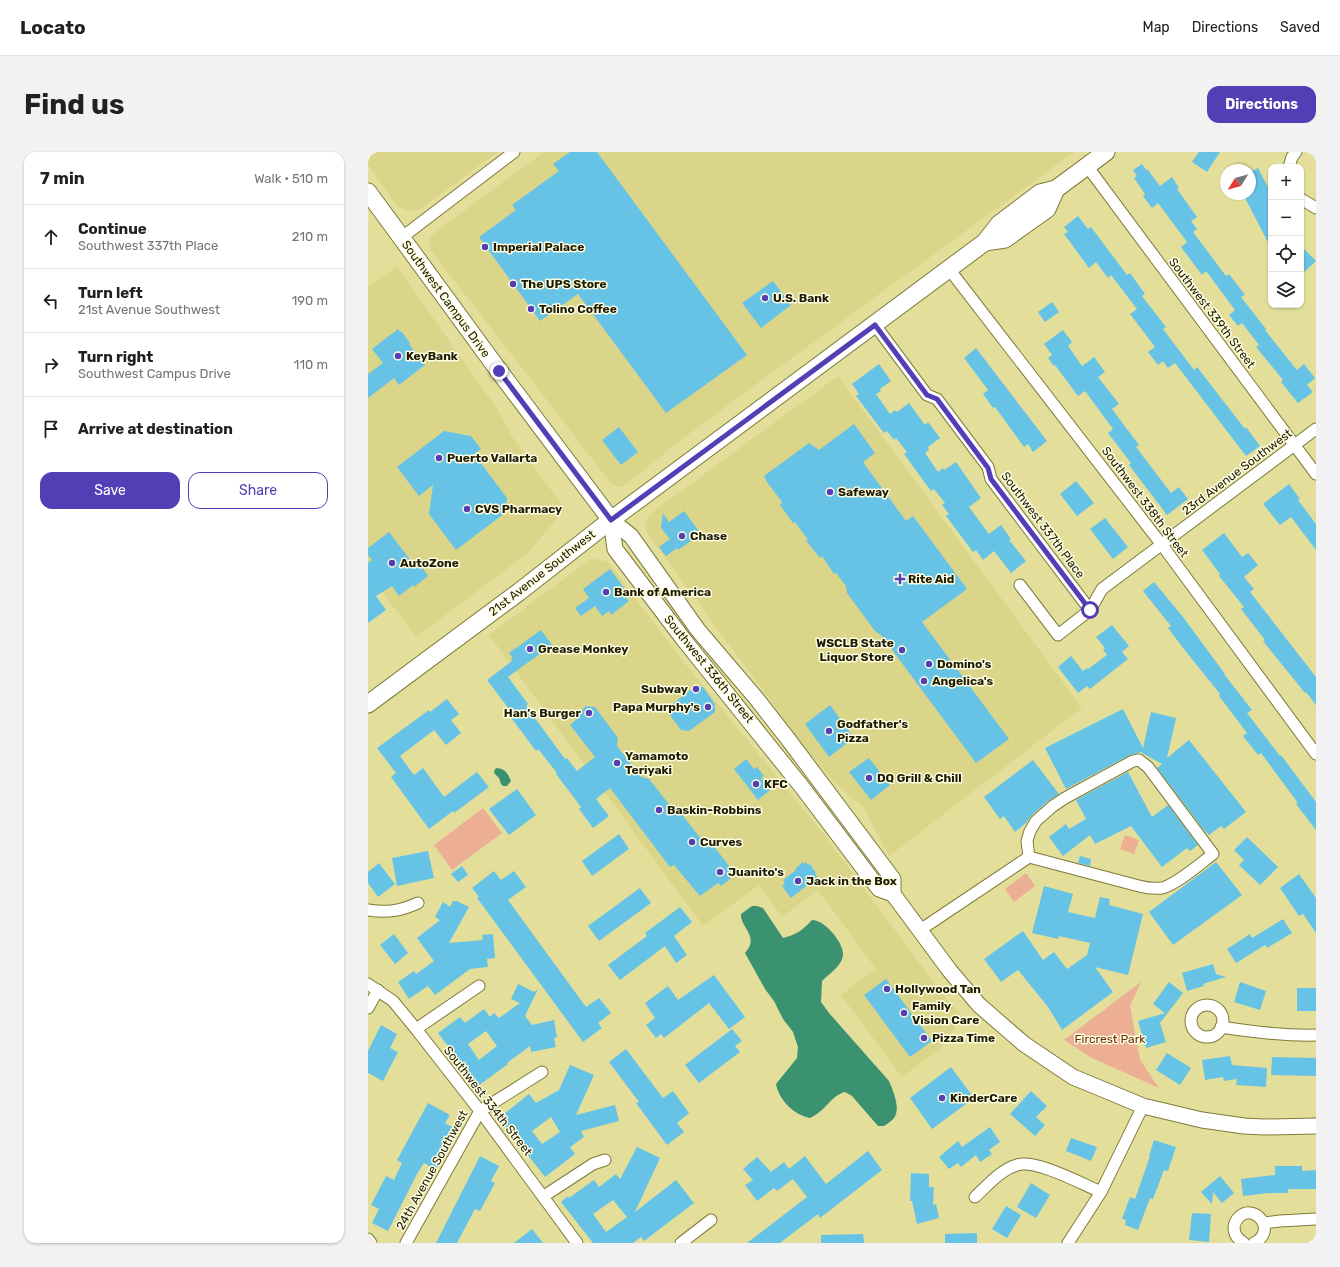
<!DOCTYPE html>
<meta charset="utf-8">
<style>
body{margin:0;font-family:Rubik,sans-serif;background:#f2f2f2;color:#202124}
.controls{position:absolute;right:12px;top:12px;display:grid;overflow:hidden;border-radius:8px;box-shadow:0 1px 3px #0004}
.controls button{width:36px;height:36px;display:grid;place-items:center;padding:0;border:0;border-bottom:1px solid #e0e0e0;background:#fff;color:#202124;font:20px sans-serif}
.compass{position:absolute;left:852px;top:12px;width:36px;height:36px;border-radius:50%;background:#fff;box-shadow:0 1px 3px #0004;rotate:233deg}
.stop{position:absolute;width:12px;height:12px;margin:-9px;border:3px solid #533eb6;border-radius:50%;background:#fff}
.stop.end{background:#533eb6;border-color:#fff;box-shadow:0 1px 4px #0008}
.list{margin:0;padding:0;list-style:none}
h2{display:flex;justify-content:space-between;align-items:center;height:52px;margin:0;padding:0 16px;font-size:17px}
h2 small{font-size:13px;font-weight:400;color:#757577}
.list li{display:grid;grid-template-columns:26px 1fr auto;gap:12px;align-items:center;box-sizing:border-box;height:64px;padding:0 16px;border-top:1px solid #e0e0e0}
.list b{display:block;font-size:15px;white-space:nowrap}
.list p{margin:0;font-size:13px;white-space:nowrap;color:#757577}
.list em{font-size:13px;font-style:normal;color:#757577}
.actions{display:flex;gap:8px;padding:12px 16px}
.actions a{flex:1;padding:9px 0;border:1px solid #533eb6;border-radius:12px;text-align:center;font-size:14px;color:#533eb6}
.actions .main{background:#533eb6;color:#fff}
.icon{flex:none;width:22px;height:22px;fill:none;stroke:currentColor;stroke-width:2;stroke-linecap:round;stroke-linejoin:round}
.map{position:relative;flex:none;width:948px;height:1091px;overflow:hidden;border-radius:12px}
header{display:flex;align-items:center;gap:24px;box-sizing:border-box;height:56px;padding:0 20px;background:#fff;border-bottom:1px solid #e0e0e0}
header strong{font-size:19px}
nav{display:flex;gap:22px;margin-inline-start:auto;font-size:14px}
.intro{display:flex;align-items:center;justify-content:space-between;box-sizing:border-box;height:96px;padding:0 24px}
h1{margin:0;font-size:28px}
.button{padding:10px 18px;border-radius:12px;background:#533eb6;color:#fff;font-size:14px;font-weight:700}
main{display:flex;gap:24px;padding:0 24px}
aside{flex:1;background:#fff;border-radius:12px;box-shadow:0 1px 3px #0004}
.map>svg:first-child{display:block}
.built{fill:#dad589}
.green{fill:#ecaf94}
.water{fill:#3a9270}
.building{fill:#67c3e5;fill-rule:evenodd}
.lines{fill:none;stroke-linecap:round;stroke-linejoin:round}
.minor-casing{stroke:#7f7a39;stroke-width:13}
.secondary-casing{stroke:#7f7a39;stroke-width:17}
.primary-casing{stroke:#7f7a39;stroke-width:19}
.minor{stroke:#fff;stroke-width:11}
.secondary{stroke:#fff;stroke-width:15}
.primary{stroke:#fff;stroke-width:17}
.route{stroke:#533eb6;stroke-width:5}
.poi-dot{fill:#533eb6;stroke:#fffee3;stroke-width:1.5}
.labels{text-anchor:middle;stroke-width:3;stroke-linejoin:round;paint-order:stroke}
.poi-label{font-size:12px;font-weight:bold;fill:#1e1c02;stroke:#fffee3;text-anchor:start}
.street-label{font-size:12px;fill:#1e1c02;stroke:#fffee3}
.park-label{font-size:12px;fill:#6d2b05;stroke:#fffee3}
</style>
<header>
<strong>Locato</strong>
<nav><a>Map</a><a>Directions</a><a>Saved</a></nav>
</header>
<div class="intro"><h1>Find us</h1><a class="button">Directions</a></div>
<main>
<aside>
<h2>7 min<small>Walk · 510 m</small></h2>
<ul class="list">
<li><svg class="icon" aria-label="ahead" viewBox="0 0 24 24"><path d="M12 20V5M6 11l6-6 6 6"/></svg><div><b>Continue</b><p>Southwest 337th Place</p></div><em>210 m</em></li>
<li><svg class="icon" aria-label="left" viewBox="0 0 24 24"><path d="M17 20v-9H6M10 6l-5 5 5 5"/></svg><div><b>Turn left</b><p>21st Avenue Southwest</p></div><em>190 m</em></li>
<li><svg class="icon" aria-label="right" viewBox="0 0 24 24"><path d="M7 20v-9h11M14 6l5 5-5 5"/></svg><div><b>Turn right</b><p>Southwest Campus Drive</p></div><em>110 m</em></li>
<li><svg class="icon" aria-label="arrive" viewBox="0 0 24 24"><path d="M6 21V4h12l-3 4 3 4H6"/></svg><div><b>Arrive at destination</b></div></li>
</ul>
<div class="actions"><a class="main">Save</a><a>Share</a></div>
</aside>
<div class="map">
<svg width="948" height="1091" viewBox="0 0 948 1091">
<rect width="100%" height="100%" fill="#e3df9b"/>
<g class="built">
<polygon points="0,0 130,0 54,56 50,58 41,59 32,55 28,52 0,13"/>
<polygon points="176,0 706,0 402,222 314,287 256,334 250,335 242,330 62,97 61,93 62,86 67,80"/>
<polygon points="29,115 130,258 143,283 197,357 160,401 48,485 0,421 0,134"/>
<polygon points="470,224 714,556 521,704 496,656 465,629 432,589 279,381 277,374 279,366 282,362"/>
<polygon points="224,406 240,410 311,504 457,684 576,844 595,865 573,896 534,925 473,843 508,817 450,738 414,765 391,733 335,774 121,483"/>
</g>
<g class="green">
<polygon points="115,656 134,681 84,718 66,693"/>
<polygon points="757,683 771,688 766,702 752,697"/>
<polygon points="658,721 667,734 646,750 637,737"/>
<polygon points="773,830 762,854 772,908 791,936 724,906 696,888"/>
</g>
<g class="water">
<path d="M129,616C138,617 140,622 143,629L139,634H135L133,632L131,626L126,621L127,617Z"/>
<path d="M384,754H389L395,756L415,786C428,783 435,778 444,768C457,768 476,791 475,803C474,814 461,822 454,829L453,850L461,861L521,929C525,938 533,957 526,966C524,969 520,971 516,974H510L484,944L477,940C462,944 458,959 442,966C426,963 411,948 408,932L429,906L430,895L425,880L415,867L406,849L397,837L377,801C379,798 381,796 382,793C386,781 372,773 373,762Z"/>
</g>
<g class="building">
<polygon points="202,0 229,0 379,203 298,261 210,142 172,169 111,85 148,58 144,53 191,19 185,12"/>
<polygon points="831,0 852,0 839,20 824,10"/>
<polygon points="774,12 778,18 779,17 792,34 804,25 811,36 809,37 829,65 823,69 829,77 825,80 858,124 861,122 877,143 873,145 898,177 897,178 929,218 936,212 947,226 939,233 945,240 930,251 913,230 915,228 888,195 891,193 874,171 870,174 861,163 867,158 838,119 834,123 813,95 819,90 790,51 784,56 775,44 777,42 766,26 769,24 765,18"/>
<polygon points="890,16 903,41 903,96 875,42 882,42 882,20"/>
<polygon points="710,64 720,77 723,75 759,123 762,121 777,142 774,144 798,175 795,177 826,218 829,215 877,277 878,275 892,294 878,304 807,211 800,216 795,209 790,213 780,200 787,195 762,162 769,157 743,123 740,126 728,110 721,116 696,82 700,80 696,75"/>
<polygon points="933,94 948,109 933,123"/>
<polygon points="405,129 423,153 393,176 374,151"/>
<polygon points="684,150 691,160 677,170 670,160"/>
<polygon points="30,177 32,180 33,179 42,191 41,192 57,213 31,233 26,226 0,246 0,222 15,211 4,197"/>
<polygon points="695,178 704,190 700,194 714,214 726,205 737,220 730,225 751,252 744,257 771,293 768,295 803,341 811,335 820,347 799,363 761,313 763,311 740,281 745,277 717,239 710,244 687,213 686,214 680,206 684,203 676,192"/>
<polygon points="608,196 679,289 665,300 660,292 656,295 627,255 625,256 615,242 620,238 596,206"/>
<polygon points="511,212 523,229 512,237 513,239 508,242 522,262 527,258 529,260 541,251 557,273 560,270 572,286 560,295 561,298 557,301 570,320 575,316 576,318 588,310 613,346 601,355 621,382 633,373 643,387 641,388 658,409 643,421 626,399 615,408 608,398 605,400 578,364 581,362 574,353 577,351 566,337 563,339 536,302 539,300 528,286 526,288 519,279 516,281 488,244 491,242 484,232"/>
<polygon points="486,272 507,301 495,310 538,369 545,364 599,437 554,470 641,587 608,611 513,483 507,479 479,441 478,434 468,421 466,422 454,404 452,406 438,389 440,388 427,370 425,371 412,353 414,350 399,330 396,324 441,291 451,298"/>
<polygon points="251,275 270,300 253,313 234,288"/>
<polygon points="76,279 103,284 113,297 106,302 139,346 137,361 88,398 61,362 65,333 51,344 29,315"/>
<polygon points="708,329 726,351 709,364 692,342"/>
<polygon points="921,332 932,347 930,348 948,372 948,398 923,365 912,373 895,352"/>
<polygon points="316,359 333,382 310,398 309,396 298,404 291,395 302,387 293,376 295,361 301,370"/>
<polygon points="737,366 760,395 745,407 722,377"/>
<polygon points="21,380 46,413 50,410 60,424 46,435 45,433 31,444 24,434 8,444 18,458 0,471 0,411 4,408 0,403 0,396"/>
<polygon points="856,381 874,405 880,401 890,413 876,425 886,437 882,440 948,525 948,553 938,540 937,541 895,489 897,488 873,457 876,455 851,424 852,422 834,398"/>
<polygon points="242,417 262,444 258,446 261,449 243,463 241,459 234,464 227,454 213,464 207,456 221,446 215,437"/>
<polygon points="786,430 815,465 857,522 856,522 884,558 879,561 912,604 913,603 948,650 948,678 928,652 930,651 893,601 890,603 875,584 879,581 851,544 852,542 815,496 800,476 803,474 775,439"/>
<polygon points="744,473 761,494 754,500 760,507 722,537 719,534 710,541 690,515 703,504 715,519 719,516 720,517 739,503 735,498 737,496 728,485"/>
<polygon points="173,478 184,493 140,525 160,552 158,554 197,607 199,606 209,619 227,605 202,573 210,566 208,563 218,554 227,555 250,586 249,594 273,625 281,627 304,656 309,656 333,687 341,688 365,719 362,727 353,734 350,731 332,744 306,713 302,715 242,636 228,647 241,664 225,676 211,657 213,655 188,622 189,621 170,597 168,599 141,563 144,561 119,528 144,509 143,507 145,506 141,501"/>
<polygon points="328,534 335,535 347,552 347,560 321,579 313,578 301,562 303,553"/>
<polygon points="79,547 91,562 83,568 93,581 78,593 66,578 32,604 46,623 55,616 76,645 109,620 121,635 86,661 85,659 61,677 23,625 28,621 9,596 61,558 62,560"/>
<polygon points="462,553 486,586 461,605 437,572"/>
<polygon points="755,557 775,596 783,560 808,566 799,606 821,588 878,660 856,677 853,674 841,683 835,677 789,616 794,612 774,601 774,600 762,603 698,637 677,596"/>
<polygon points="501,606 522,633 503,648 481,620"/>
<polygon points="378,607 386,617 389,615 396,624 393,626 402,638 390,648 366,617"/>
<polygon points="665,608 691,642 680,649 663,664 658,671 647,680 636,664 632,667 616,645"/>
<polygon points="760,620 784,665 800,653 830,693 822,699 819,696 794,715 763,674 727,692 722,683 695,704 681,685 698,672 701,677 718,667 708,648"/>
<polygon points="149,637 168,663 141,683 121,657"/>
<polygon points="251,682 261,697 224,724 214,709"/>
<polygon points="879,685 910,715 892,733 871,713 876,708 866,698"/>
<polygon points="60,699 66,726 29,734 24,706"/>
<polygon points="712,704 723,707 722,714 710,711"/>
<polygon points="435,710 436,712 438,710 440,713 442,712 448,721 447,722 450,725 423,746 414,734 417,731 415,728 428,718 427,717"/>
<polygon points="848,710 874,743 805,793 781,760"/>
<polygon points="11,711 27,732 10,745 0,731 0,720"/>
<polygon points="94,714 100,723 90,730 83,722"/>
<polygon points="126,719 133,728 146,719 158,735 140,748 218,855 231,846 243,861 230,871 234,876 215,890 109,746 111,745 104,736"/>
<polygon points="931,722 948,746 948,781 935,762 931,764 912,736"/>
<polygon points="676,734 705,742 700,760 727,766 732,745 742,747 741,753 775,762 760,823 727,815 745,840 694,878 680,855 650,818 633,830 616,807 655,779 675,808 686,800 699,817 719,803 722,791 691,784 690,787 664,781"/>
<polygon points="272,736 283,751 231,789 220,774"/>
<polygon points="85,749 89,749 101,755 81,791 115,788 114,783 125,782 127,806 119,807 120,815 102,817 67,843 60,834 41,847 30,830 46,819 48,822 66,809 49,786 72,768 67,765 75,750 82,755"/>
<polygon points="312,755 324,770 306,784 319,803 308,811 297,794 252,828 240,813 279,784 277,781"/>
<polygon points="915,767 924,781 899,796 897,793 868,811 859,797 882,782 884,786"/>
<polygon points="26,782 40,801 27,812 12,793"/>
<polygon points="845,812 848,822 858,825 835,832 836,834 819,839 814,821"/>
<polygon points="346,823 377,865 361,877 341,851 296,886 293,882 288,886 278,873 287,866 277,851 300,834 310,848"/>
<polygon points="518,827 564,889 542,905 496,843"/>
<polygon points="801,830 815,841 792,871 798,890 778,896 770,869 797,861 785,852"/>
<polygon points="872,830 898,839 892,858 866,850"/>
<path d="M150,832L166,840L170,837L157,864L164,873L186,868L189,885L186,886L188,895L163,900L162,894L139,911L140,912L110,934L70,881L92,865L97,871L116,857L122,865L126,861L131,866L152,851L143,847ZM118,879L129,894L111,908L100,892Z"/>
<rect x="929" y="836" width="19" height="23"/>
<polygon points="13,873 29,882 22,896 30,900 15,929 0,921 0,899"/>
<polygon points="364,877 374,889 367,894 372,900 331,931 317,913"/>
<polygon points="258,897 295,946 305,939 321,961 309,971 316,980 299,993 268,951 271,950 241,910"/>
<polygon points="799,901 823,916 812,933 788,918"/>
<polygon points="862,904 864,913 899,916 898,935 868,933 869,927 856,929 855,925 837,928 834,908"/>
<polygon points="904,905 948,906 948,924 903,923"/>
<path d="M202,913L226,923L208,963L247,953L251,969L213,979L216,985L202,995L207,1002L177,1025L131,966L161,942L168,951L191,938ZM183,965L192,980L174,992L164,979Z"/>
<polygon points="583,915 606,946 564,977 542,946"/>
<polygon points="663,939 679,954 668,965 677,973 667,984 642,962"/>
<polygon points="60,951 82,963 77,971 90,978 68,1018 56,1011 50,1020 20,1079 4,1071 11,1057 3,1053 18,1024 26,1028 34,1011 29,1008"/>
<polygon points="622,975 632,990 621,998 624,1002 612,1010 608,1003 593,1015 590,1011 581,1017 571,1005 590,989 594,995"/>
<polygon points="703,986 729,995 723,1009 698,999"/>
<polygon points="786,988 808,995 800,1019 796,1018 785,1047 782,1046 770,1078 757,1073 758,1068 754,1067 762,1045 767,1047 782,1004 781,1004"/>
<path d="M269,995L292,1006L267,1060L308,1028L326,1051L276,1089L273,1085L265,1091H225L193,1050L200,1044L201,1046L226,1028L231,1035L248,1022L252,1027ZM245,1048L259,1065L238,1080L225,1062Z"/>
<polygon points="500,999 514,1018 452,1066 450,1062 412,1091 379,1091 439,1045 425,1027 409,1039 406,1036 389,1049 377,1033 385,1028 375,1017 389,1005 403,1020 416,1010 421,1017 437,1004 458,1032"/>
<polygon points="112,1004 131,1014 123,1029 127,1031 112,1059 107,1057 89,1091 68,1091"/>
<polygon points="907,1014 934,1014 934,1019 948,1018 948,1037 920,1037 920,1041 900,1041 875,1044 873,1027 907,1023"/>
<polygon points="543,1021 561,1022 561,1035 566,1035 565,1053 568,1052 571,1066 549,1072 544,1049 542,1049"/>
<polygon points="852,1024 866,1041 854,1051 845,1040 844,1052 833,1040"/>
<polygon points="663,1031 682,1043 668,1066 649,1055"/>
<polygon points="638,1054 653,1063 639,1086 624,1077"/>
<polygon points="824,1061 843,1062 841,1090 821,1088"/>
<polygon points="164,1077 175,1091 146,1091"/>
<polygon points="609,1081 609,1091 577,1091 577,1082"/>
<polygon points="495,1082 496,1091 453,1091 453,1083"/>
</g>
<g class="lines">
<defs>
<g id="minor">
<polyline points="719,14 948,322"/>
<polyline points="921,15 924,5 928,0"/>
<polyline points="933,47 948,56"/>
<polyline points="33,86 146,0"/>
<polyline points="581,117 794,393 948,602"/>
<polyline points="507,173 559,243 569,247 620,315 623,327 722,458"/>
<polyline points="652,433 690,483 722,458 734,437 948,277"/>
<path d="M0,758C19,761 32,759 50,751"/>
<path d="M552,778L661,705L659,689L662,679L668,669L685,654L697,646L765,609L771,608L780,615L845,702C832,712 809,732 794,736C786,737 779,736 771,734L661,705"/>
<polyline points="0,832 25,849 48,877 112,959 209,1091"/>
<circle cx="839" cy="869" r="16"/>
<polyline points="0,856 10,838"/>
<path d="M853,875C885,880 916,884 948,883"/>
<polyline points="48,877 111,834"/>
<polyline points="176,1044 225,1012 237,1008"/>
<path d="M607,1045C619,1034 632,1018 649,1013C668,1007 714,1032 733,1040"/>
<polyline points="896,1071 912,1069 948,1067"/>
<polyline points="0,1087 3,1091"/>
<polyline points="38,1091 112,959 174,920"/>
<polyline points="313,1091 343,1068"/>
<polyline points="700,1091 733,1040 775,954"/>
<path d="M876,1091C871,1088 866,1084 866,1076C866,1072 868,1068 871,1065C887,1050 910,1079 886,1091"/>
</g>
<g id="secondary">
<polyline points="243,368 247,397 316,488 434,635 511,737 525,742 582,819 611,853 656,892 705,925 775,954 834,968 876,974 896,975 948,974"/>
<polyline points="243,368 263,384 330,478 388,546 420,587 525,727 525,742"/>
</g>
<g id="primary">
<polyline points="688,37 679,57 637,87 617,90 631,72 672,41 688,37 738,0"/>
<polyline points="0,40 131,219 243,368"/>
<polyline points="0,552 151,440 243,368 617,90"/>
</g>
</defs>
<use href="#minor" class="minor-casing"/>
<use href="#secondary" class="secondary-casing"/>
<use href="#primary" class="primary-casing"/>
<use href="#minor" class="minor"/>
<use href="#secondary" class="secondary"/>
<use href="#primary" class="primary"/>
</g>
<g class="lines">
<polyline class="route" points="131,219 243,368 507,173 559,243 569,247 620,316 623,327 722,458"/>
</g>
<g class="poi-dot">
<circle cx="117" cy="95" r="4"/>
<circle cx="145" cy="132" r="4"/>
<circle cx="397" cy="146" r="4"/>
<circle cx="163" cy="157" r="4"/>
<circle cx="30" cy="204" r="4"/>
<circle cx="71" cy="306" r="4"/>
<circle cx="462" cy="340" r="4"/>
<circle cx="99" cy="357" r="4"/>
<circle cx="314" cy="384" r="4"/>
<circle cx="24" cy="411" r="4"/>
<path d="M530 421h4v4h4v4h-4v4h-4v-4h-4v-4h4z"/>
<circle cx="238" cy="440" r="4"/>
<circle cx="162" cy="497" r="4"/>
<circle cx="534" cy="498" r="4"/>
<circle cx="561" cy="512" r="4"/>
<circle cx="556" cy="529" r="4"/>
<circle cx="328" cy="537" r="4"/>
<circle cx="340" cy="555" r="4"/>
<circle cx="221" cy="561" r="4"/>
<circle cx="461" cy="579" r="4"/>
<circle cx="249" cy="611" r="4"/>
<circle cx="501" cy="626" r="4"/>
<circle cx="388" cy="632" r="4"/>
<circle cx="291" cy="658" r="4"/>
<circle cx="324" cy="690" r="4"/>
<circle cx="352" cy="720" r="4"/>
<circle cx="430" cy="729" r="4"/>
<circle cx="519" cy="837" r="4"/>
<circle cx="536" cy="861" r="4"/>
<circle cx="556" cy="886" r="4"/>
<circle cx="574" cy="946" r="4"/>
</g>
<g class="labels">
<g class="poi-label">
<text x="125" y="99">Imperial Palace</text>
<text x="153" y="136">The UPS Store</text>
<text x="405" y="150">U.S. Bank</text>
<text x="171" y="161">Tolino Coffee</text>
<text x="38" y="208">KeyBank</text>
<text x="79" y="310">Puerto Vallarta</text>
<text x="470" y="344">Safeway</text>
<text x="107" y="361">CVS Pharmacy</text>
<text x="322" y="388">Chase</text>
<text x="32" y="415">AutoZone</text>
<text x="540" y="431">Rite Aid</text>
<text x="246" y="444">Bank of America</text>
<text x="526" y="495" text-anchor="end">WSCLB State<tspan x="526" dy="14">Liquor Store</tspan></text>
<text x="170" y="501">Grease Monkey</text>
<text x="569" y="516">Domino's</text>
<text x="564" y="533">Angelica's</text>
<text x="320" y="541" text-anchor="end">Subway</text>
<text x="332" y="559" text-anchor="end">Papa Murphy's</text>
<text x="213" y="565" text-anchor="end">Han’s Burger</text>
<text x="469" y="576">Godfather's<tspan x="469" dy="14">Pizza</tspan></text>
<text x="257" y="608">Yamamoto<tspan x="257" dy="14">Teriyaki</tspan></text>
<text x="509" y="630">DQ Grill &amp; Chill</text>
<text x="396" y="636">KFC</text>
<text x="299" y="662">Baskin-Robbins</text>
<text x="332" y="694">Curves</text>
<text x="360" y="724">Juanito's</text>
<text x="438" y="733">Jack in the Box</text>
<text x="527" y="841">Hollywood Tan</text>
<text x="544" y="858">Family<tspan x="544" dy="14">Vision Care</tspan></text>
<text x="564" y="890">Pizza Time</text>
<text x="582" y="950">KinderCare</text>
</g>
<g class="street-label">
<text transform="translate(78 147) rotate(54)" y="4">Southwest Campus Drive</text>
<text transform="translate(844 161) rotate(53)" y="4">Southwest 339th Street</text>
<text transform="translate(869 320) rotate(-37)" y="4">23rd Avenue Southwest</text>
<text transform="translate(777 350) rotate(53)" y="4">Southwest 338th Street</text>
<text transform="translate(675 373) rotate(53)" y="4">Southwest 337th Place</text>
<text transform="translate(174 421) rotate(-38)" y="4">21st Avenue Southwest</text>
<text transform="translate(341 517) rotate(51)" y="4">Southwest 336th Street</text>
<text transform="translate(120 949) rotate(52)" y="4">Southwest 334th Street</text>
<text transform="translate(64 1018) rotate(-61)" y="4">24th Avenue Southwest</text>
</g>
<g class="park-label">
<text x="742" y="891">Fircrest Park</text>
</g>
</g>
</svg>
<div class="controls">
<button>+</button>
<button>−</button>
<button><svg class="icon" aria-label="locate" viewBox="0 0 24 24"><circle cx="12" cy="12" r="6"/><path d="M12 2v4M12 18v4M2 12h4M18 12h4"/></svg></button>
<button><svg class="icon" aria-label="layers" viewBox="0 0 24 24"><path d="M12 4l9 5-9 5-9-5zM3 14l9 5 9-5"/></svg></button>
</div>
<svg class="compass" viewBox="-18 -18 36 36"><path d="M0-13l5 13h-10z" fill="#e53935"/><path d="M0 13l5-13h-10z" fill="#757577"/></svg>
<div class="stop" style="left:722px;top:458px"></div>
<div class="stop end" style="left:131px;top:219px"></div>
</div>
</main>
